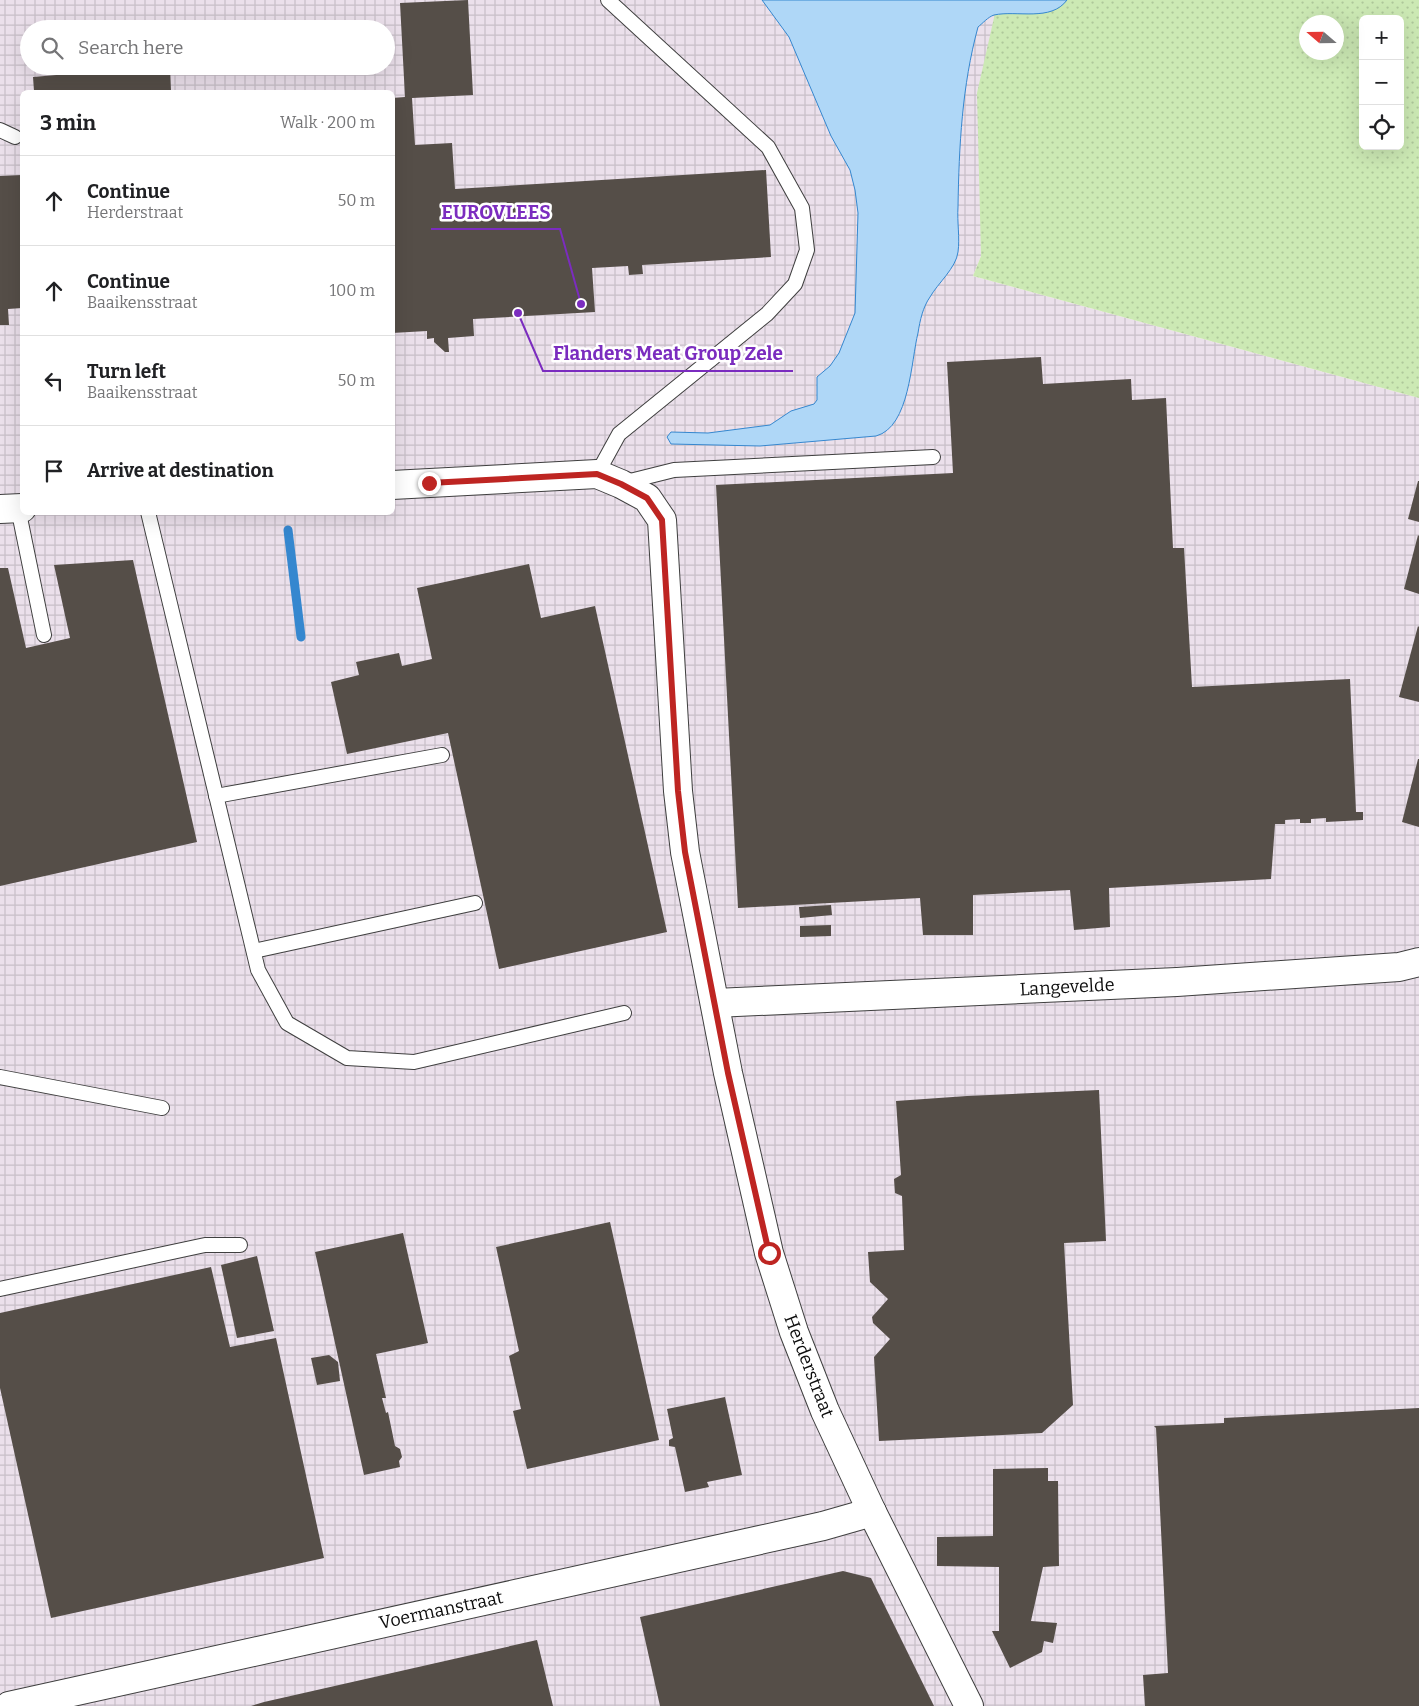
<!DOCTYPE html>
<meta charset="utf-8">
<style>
body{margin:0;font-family:Bitter,serif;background:#f6f6f6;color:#202124}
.controls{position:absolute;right:15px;top:15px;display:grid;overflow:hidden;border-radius:8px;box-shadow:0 5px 20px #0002}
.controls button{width:45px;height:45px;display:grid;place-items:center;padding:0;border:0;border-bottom:1px solid #e0e0e0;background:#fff;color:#202124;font:25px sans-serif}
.compass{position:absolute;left:1299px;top:15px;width:45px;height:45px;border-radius:50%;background:#fff;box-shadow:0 5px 20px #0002;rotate:290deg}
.stop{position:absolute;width:15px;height:15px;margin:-11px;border:4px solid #be2522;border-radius:50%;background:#fff}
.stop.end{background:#be2522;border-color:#fff;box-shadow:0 1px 5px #0008}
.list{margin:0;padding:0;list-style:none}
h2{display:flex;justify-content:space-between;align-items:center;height:65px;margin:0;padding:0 20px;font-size:21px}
h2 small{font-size:16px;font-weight:400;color:#757577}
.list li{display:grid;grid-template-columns:32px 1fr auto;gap:15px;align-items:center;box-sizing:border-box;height:90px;padding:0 20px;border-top:1px solid #e0e0e0}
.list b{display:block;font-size:19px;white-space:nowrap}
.list p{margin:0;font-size:16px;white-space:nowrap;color:#757577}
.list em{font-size:16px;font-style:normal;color:#757577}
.icon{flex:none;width:28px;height:28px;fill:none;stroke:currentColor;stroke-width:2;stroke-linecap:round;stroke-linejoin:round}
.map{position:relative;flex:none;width:1419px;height:1706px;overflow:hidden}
.search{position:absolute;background:#fff;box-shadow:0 5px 20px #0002;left:20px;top:20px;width:375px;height:55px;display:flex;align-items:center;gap:12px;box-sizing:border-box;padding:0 18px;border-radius:28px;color:#757577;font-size:19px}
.panel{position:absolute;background:#fff;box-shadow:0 5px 20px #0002;left:20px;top:90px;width:375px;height:425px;border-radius:8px}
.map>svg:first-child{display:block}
.industrial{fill:url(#industrial-grid);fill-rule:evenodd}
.grass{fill:url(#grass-dots);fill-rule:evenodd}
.water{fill:#afd7f7;stroke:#3587cf}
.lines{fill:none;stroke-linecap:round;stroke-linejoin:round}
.stream{stroke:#3587cf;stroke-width:9}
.building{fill:#554e48}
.lane-casing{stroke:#3f3f3f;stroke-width:16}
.street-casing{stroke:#3f3f3f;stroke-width:30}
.lane{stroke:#fff;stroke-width:14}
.street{stroke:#fff;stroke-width:28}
.route{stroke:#be2522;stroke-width:6}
.labels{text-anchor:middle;stroke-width:5;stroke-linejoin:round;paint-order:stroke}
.street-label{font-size:18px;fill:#0c0c0c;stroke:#fff}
.leader{fill:none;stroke:#7b2cbf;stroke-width:2}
.callout-dot{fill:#7b2cbf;stroke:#fff;stroke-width:2}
.callout-label{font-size:19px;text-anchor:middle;font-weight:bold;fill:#7b2cbf;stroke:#fff;stroke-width:5;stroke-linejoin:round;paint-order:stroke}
</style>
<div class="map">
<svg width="1419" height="1706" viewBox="0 0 1419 1706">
<defs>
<pattern id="industrial-grid" width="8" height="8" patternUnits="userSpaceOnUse" patternTransform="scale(1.25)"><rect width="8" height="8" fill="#ebe0eb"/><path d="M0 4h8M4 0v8" fill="none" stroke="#c8bfc8"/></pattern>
<pattern id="grass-dots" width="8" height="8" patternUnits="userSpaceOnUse" patternTransform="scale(1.25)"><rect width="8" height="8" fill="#cce9b4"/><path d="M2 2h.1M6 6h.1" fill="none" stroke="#aec79a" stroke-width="1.8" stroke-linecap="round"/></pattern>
</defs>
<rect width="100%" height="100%" fill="#fffceb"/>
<path class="industrial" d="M0,0H998L981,256L973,276L1419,398V1706H0ZM29,29H386V66H29ZM22,92H392V512H22Z"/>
<path class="grass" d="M998,0H1419V398L973,276L981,256L977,93ZM1363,19H1400V146H1363ZM1306,22H1336V52H1306Z"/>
<path class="water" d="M762,0H1067C1051,22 1017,10 994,15C988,17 983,23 978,27C962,86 959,146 958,207C957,222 960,238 958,252C956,268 938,283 930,297C923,307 920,320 918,333C911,360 910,427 876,436L760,446L671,444L667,437L671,432L708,433L770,425L791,411L814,404L817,400V377L830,366L839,353L855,313L858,213L855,190L850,170L831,136L789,37Z"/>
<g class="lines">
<polyline class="stream" points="288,530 301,637"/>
</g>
<g class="building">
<polygon points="468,0 473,95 412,98 415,145 452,143 455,189 766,170 771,257 642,265 643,274 629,275 628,266 592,268 595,312 473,319 474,336 448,338 449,352 445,352 434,342 434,338 427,339 427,331 392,333 392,98 405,97 400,3"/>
<polygon points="68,66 170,66 171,91 174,92 34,91 33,77 68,74"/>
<polygon points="22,175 22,308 8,309 9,325 0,325 0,176"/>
<polygon points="1041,357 1043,384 1131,379 1132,400 1166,398 1173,548 1184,548 1192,687 1350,679 1356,812 1363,812 1363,820 1326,822 1326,818 1311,819 1311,823 1300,823 1300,819 1285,820 1285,824 1275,824 1271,879 1109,888 1110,927 1074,930 1070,890 973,895 973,935 923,935 920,898 738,908 716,485 953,473 947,362"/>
<polygon points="1418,481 1419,481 1419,522 1408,519"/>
<polygon points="1418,535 1419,536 1419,594 1404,589"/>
<polygon points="133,560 197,842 0,886 0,568 8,568 26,648 70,638 54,565"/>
<polygon points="529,564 541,618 595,606 667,932 499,969 448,733 347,754 331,682 359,675 356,662 399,653 402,666 432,659 417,588"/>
<polygon points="1418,626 1419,627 1419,702 1399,697"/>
<polygon points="1418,759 1419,759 1419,827 1402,822"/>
<polygon points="831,905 832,915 800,918 799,907"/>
<polygon points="831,925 831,936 800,937 800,926"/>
<polygon points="1099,1090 1106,1241 1064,1243 1073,1405 1042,1433 879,1441 874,1357 890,1339 873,1323 872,1317 888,1299 870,1282 868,1252 904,1250 902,1196 895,1193 894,1179 901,1175 896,1101 967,1096"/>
<polygon points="610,1222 659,1440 527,1469 513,1411 521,1409 509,1356 519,1351 496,1247"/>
<polygon points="403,1233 428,1343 376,1354 386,1398 382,1398 386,1413 388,1412 395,1446 400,1449 402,1457 399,1461 400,1467 364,1475 315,1252"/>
<polygon points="257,1256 274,1331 237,1338 221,1265"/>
<polygon points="211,1267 230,1347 276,1338 324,1558 51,1618 0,1388 0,1313"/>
<polygon points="329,1355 338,1362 340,1381 317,1385 311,1358"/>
<polygon points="725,1397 742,1475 707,1482 709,1487 685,1492 675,1447 669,1446 669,1440 673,1438 667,1409"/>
<polygon points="1419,1408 1419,1706 1145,1706 1143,1675 1168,1673 1156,1428 1154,1426 1224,1423 1224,1418"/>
<polygon points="1048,1468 1048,1481 1058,1481 1059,1566 1043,1567 1031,1621 1057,1623 1053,1643 1044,1641 1042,1652 1010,1668 992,1631 999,1631 999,1567 937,1566 937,1537 993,1536 993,1469"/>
<polygon points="843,1571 871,1578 934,1706 660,1706 640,1617"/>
<polygon points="537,1640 553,1706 251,1706 264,1702"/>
</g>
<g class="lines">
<defs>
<g id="lane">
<polyline points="0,130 15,137"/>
<polyline points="597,474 619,434 767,314 795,284 807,250 802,208 768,147 608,0"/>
<polyline points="622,483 674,470 933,457"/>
<polyline points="18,508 44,635"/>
<polyline points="148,512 258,970 287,1023 347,1058 414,1062 624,1013"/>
<polyline points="216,796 442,755"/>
<polyline points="254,951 475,903"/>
<polyline points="0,1077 162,1108"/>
<polyline points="0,1289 205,1245 240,1245"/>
</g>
<g id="street">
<polyline points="392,485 597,474 621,484 647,498 662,520 678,791 685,852 728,1073 769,1253 794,1332 825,1411 872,1512 969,1706"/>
<polyline points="0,509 22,508"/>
<polyline points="715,1003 1177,982 1399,967 1419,962"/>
<polyline points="9,1706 823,1526 872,1512"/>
</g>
</defs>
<use href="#lane" class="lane-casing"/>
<use href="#street" class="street-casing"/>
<use href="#lane" class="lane"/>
<use href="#street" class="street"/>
</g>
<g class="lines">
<polyline class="route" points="429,483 597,474 621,484 647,498 662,520 678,791 685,852 728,1073 769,1253"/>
</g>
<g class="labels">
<g class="street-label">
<text transform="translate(1067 987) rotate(-3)" y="6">Langevelde</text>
<text transform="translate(809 1366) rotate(69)" y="6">Herderstraat</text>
<text transform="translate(441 1610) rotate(-12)" y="6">Voermanstraat</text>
</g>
</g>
<path class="leader" d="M581 304L560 229H431M518 313L543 371H793"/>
<g class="callout-dot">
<circle cx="581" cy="304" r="5"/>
<circle cx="518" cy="313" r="5"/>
</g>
<g class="callout-label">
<text x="496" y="219">EUROVLEES</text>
<text x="668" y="360">Flanders Meat Group Zele</text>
</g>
</svg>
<div class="controls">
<button>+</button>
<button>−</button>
<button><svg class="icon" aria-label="locate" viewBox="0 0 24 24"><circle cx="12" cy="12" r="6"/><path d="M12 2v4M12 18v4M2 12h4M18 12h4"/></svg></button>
</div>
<svg class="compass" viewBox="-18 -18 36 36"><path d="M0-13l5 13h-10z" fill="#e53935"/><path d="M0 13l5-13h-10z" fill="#757577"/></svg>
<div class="stop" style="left:769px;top:1253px"></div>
<div class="stop end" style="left:429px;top:483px"></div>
<div class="search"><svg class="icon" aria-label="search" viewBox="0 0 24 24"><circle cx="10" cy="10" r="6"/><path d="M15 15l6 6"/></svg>Search here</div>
<section class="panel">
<h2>3 min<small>Walk · 200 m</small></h2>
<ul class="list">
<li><svg class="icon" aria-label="ahead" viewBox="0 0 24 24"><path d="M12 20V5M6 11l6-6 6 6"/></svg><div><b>Continue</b><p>Herderstraat</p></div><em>50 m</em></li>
<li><svg class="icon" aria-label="ahead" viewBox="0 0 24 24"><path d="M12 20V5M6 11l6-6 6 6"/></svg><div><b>Continue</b><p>Baaikensstraat</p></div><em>100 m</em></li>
<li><svg class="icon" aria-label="left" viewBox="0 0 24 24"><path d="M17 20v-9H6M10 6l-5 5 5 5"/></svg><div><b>Turn left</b><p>Baaikensstraat</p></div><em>50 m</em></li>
<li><svg class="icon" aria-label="arrive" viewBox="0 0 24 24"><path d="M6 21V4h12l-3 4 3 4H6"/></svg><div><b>Arrive at destination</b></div></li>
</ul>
</section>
</div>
